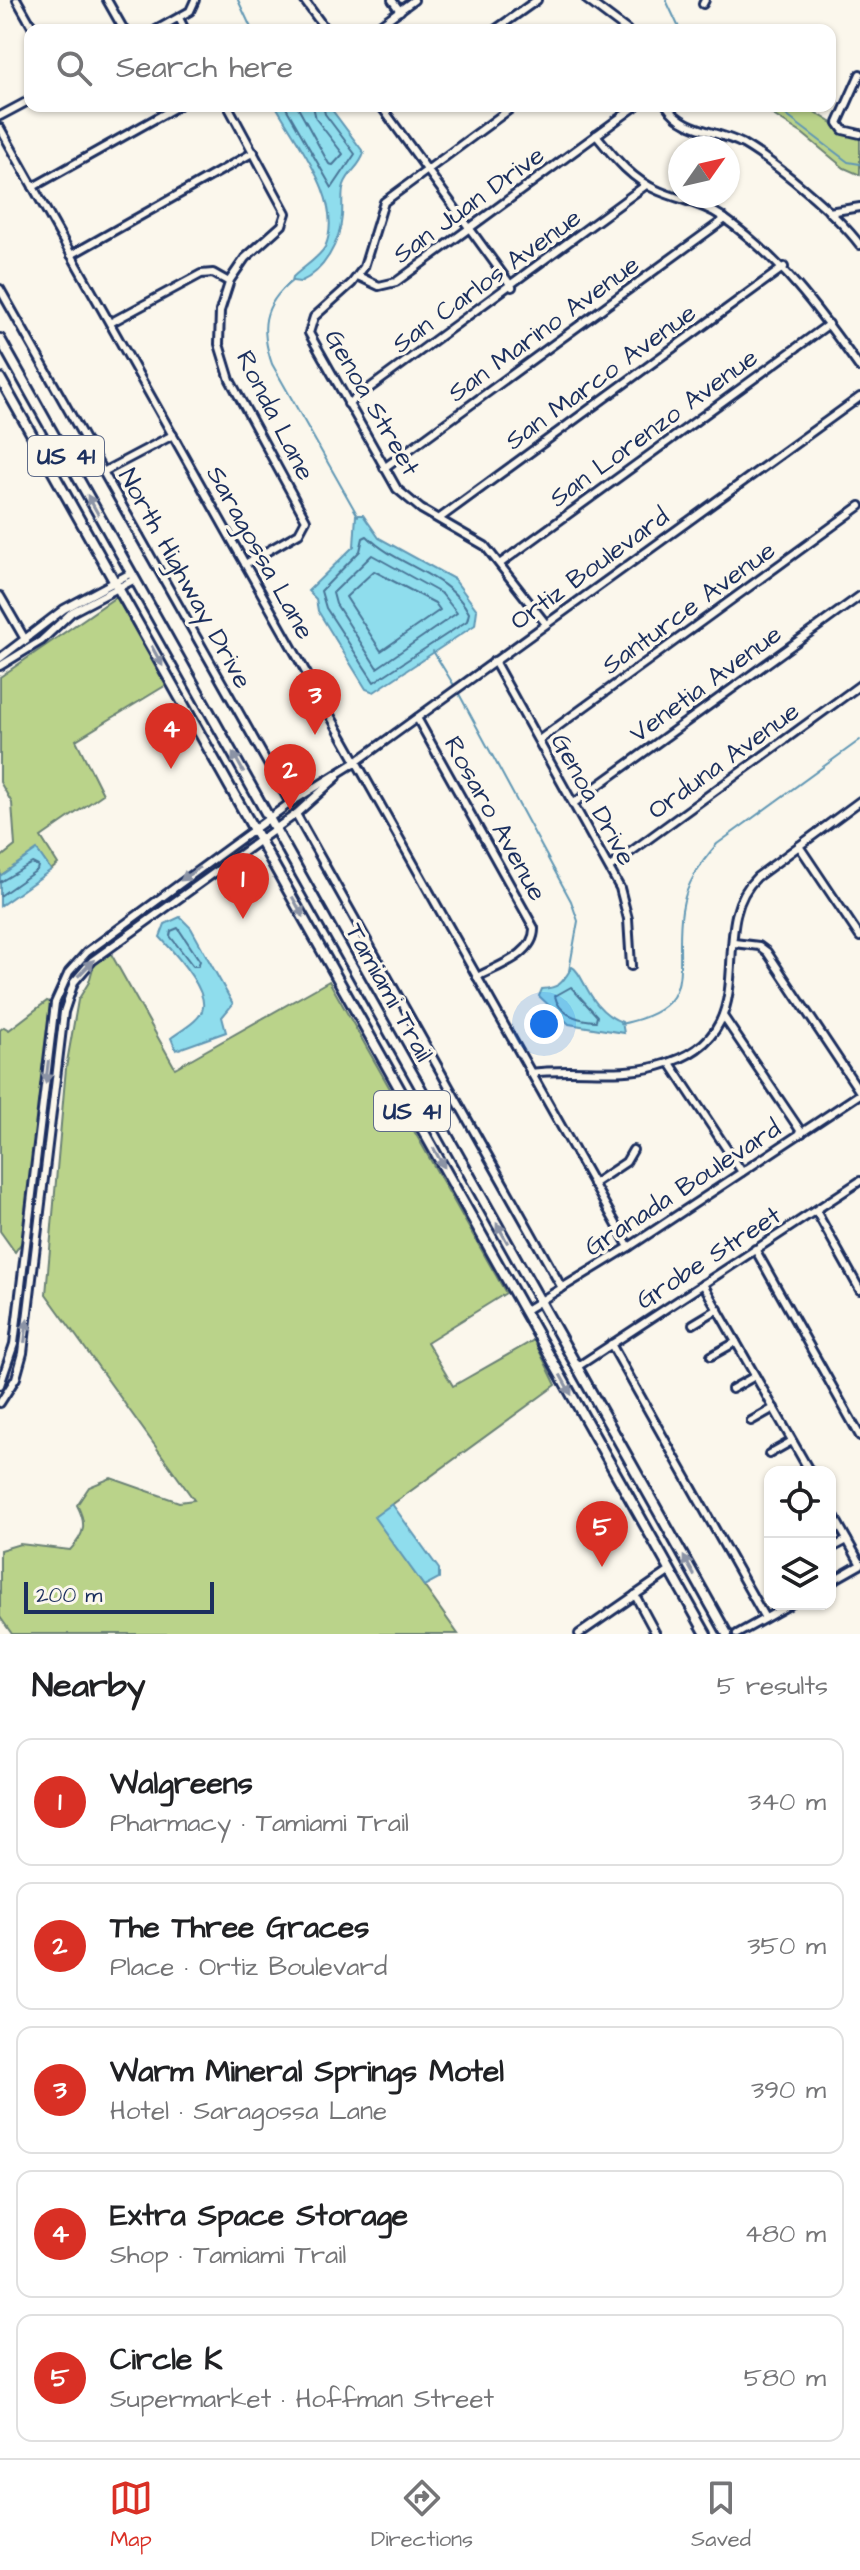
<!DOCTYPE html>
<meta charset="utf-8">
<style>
body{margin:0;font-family:"Architects Daughter",sans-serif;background:#f2f2f2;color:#202124}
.controls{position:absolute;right:24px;bottom:24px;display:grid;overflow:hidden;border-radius:16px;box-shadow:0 2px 6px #0004}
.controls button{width:72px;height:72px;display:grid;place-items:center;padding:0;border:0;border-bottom:2px solid #e0e0e0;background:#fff;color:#202124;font:40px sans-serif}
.compass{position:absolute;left:668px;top:136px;width:72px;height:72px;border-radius:50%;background:#fff;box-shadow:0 2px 6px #0004;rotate:56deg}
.scale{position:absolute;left:24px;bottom:20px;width:190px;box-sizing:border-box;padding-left:8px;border:4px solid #1b2f5e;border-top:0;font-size:22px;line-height:28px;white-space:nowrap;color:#1b2f5e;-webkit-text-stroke:6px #fbf7ec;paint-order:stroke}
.you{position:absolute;left:544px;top:1024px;width:28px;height:28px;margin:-20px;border:6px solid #fff;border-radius:50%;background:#1a73e8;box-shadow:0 0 0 12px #1a73e833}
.badge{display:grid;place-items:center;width:52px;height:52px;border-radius:50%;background:#d93025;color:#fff;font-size:26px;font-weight:700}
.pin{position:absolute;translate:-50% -66px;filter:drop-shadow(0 2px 4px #0008)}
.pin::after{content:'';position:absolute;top:42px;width:28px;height:24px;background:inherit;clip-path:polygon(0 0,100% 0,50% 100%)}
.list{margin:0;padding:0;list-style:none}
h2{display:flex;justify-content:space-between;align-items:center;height:104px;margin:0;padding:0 32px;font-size:34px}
h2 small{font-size:26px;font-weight:400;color:#757577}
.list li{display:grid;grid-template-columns:52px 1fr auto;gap:24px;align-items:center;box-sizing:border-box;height:128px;margin:0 16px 16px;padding:0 16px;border:2px solid #e0e0e0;border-radius:16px}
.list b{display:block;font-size:30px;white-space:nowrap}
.list p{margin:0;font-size:26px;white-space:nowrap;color:#757577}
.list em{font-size:26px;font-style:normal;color:#757577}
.icon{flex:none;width:44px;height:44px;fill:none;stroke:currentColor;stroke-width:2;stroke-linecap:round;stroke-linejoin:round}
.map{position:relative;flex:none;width:860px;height:1634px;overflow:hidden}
.search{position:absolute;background:#fff;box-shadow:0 2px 6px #0004;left:24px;right:24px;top:24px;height:88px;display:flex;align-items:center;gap:20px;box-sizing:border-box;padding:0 28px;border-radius:16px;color:#757577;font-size:30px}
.sheet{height:824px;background:#fff}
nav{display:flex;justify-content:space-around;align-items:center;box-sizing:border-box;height:112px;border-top:2px solid #e0e0e0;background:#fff;font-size:22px;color:#757577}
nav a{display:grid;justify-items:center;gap:4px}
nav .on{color:#d93025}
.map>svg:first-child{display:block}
.green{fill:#bad38a;stroke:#6a8174;stroke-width:2}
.water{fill:#8fdded;stroke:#6197b4;stroke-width:2}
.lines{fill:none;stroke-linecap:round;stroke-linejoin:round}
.shore{stroke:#497597;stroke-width:2}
.stream{stroke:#6197b4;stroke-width:2}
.minor-casing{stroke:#1b2f5e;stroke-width:12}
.major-casing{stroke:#1b2f5e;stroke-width:14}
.minor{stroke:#fbf7ec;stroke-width:6}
.major{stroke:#fbf7ec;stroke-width:8}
.oneway{fill:#8b93a5}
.labels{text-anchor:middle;stroke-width:7;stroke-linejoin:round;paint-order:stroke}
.shield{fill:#fbf7ec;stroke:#5e6b89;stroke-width:2}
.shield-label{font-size:24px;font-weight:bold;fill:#1b2f5e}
.street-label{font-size:26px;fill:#1b2f5e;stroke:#fbf7ec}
</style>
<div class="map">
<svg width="860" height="1634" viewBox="0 0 860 1634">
<rect width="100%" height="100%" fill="#fbf7ec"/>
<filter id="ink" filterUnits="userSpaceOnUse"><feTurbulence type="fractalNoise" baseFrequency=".0125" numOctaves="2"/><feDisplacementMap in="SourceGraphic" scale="16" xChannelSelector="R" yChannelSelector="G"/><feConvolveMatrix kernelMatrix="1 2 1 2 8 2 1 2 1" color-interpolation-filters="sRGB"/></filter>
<g filter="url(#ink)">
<g class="green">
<polygon points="759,106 805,106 834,124 842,134 860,138 860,175 844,168 803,134"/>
<polygon points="116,597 168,684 76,740 103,794 41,837 58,864 51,870 37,851 0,876 0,858 15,846 12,803 0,782 0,677"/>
<path d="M110,952L175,1068L329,981L506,1293L427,1342L453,1386L534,1340L556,1385L375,1517L458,1634H12L0,1617V1550L20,1544L70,1550C85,1534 87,1524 77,1505L89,1487L111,1478L179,1502L194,1500L46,1294L66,1068L78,1000L89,982L94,964Z"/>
<polygon points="47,1001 52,1003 22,1242 15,1252 0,1231 0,1030 4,1027 9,1030"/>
</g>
<g class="water">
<path d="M276,106H329L364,153C360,167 349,171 344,185C341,193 343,206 342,216C340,242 324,272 300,282L292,281L293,277C302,268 319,258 325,247C345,202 297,144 276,106Z"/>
<polygon points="356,515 363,515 379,538 454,579 477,610 475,625 374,692 366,689 318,611 316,599 308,591 354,546"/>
<polygon points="37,850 51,870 0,906 0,876"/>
<path d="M180,917L191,928L233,1004L222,1017L226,1032L176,1050L171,1038C180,1031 202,1020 203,1007C206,987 173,951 160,937L165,924Z"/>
<path d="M572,967C584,972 588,1010 622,1022L624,1033L569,1024L539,996L542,989C561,988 563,981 572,967Z"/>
<polygon points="392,1504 439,1569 439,1578 424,1586 374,1517"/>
</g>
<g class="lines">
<g class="shore">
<polyline points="285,106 332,188 355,154 325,114 323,106"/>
<polyline points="297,106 329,164 333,165 343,154 316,119 313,106"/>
<path d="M367,536C398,567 448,573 469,613L467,621L374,682L326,608L321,591L360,551L363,538Z"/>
<polygon points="372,555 442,594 457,613 377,668 336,604 333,593"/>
<polygon points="374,571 435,603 440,610 381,651 346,597"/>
<polyline points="0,882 32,863 38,866 37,870 0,896"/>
<polygon points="178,928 200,961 198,966 193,966 170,936 171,931"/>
<path d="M571,987L597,1016L596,1021C579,1020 559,1015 555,996Z"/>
</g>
<g class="stream">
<polyline points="238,0 252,30"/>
<polyline points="666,0 680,30"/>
<polyline points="774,106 848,162 860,164"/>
<path d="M292,281C262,305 260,329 272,364L358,516"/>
<polyline points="433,651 455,687"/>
<polyline points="458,692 571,901 578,921 569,971"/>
<path d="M620,1024C702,1008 673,969 682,910C686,883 700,864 717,844L860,740"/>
</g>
<defs>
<g id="minor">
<polyline points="17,0 34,30"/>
<polyline points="107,0 124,30"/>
<polyline points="304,0 326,30"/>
<polyline points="392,0 400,11"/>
<polyline points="587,0 627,30"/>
<polyline points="703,4 705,0"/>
<polyline points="179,18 185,30"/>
<polyline points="156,30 190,11 195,0"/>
<polyline points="373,30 414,0"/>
<polyline points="495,30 537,0"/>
<polyline points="860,74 838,123 843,130 860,134"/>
<polyline points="228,106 286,213 282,225 245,258 230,280 220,311 219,344 230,380 306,520 299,533 245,564"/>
<polyline points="381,106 512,287"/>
<polyline points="514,106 384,202 364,267 352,283 314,317 309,333 397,489 421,509 485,546 546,624"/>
<path d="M667,106C684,132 717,130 743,144C777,164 836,213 860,245"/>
<polyline points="0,116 30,100"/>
<polyline points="0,128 629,1247"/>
<path d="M596,135C614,157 632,180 659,191C680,200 702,203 721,216C782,259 818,309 860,368"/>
<polyline points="33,187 178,106"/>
<polyline points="829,212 860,207"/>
<polyline points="71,255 254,152"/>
<polyline points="358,276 379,286 396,282 636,106"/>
<polyline points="0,289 290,803"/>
<polyline points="110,323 201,274 213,273 229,282"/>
<polyline points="348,404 646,185"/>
<polyline points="384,468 725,219"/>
<polyline points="103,472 173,435"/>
<polyline points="440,518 784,267"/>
<polyline points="501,563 829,324"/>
<polyline points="0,596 26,641"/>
<polyline points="0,658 64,609 131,573"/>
<polyline points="494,661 620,888 628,919 631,966"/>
<polyline points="0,666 41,641 72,612 135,579"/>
<path d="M417,718L534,928C535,955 497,966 477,977"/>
<polyline points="539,740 860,506"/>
<polyline points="574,803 860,596"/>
<polyline points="296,814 562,1288"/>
<polyline points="799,846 860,937"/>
<polyline points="610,867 860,685"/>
<polyline points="734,943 759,946 767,952 860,1092"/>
<polyline points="723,1016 802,1133"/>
<polyline points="670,1063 742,1172"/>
<path d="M530,1073C572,1067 618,1077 658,1066C774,1036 701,930 757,877L860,801"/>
<polyline points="593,1184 626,1162 633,1150"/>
<polyline points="816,1211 860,1290"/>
<polyline points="755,1249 860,1436"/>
<polyline points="703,1284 810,1472"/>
<polyline points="524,1311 629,1247 860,1094"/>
<polyline points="693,1324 718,1309"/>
<polyline points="611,1344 765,1618"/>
<polyline points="711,1356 736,1342"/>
<polyline points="577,1367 860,1181"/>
<polyline points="0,1385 14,1344 55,1003 69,972 87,952 290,803 356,762 860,397"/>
<polyline points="732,1389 755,1376"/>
<polyline points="0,1403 16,1378 23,1353 64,1012 74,982 92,961 296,814 337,777"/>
<polyline points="751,1421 774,1408"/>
<polyline points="769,1454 792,1441"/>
<polyline points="830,1509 860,1563"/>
<polyline points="830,1549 847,1540"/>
<polyline points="830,1582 860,1565"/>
<polyline points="635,1595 656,1634"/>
<polyline points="579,1634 670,1571"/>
<polyline points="737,1634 791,1604"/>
</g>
<g id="major">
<polyline points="0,339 727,1634"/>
<polyline points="0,378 706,1634"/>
</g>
</defs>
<use href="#minor" class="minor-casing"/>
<use href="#major" class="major-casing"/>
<use href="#minor" class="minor"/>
<use href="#major" class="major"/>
</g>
<defs><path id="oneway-solid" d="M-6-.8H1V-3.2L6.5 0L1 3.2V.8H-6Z" transform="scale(2)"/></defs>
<g class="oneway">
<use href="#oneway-solid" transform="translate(93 505) rotate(-119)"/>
<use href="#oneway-solid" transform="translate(157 656) rotate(61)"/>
<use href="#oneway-solid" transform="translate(238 762) rotate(-119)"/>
<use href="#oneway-solid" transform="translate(190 874) rotate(145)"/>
<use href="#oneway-solid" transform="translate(298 907) rotate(61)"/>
<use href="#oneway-solid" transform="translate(86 968) rotate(-46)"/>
<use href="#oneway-solid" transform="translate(47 1072) rotate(97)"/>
<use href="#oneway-solid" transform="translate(439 1158) rotate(61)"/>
<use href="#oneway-solid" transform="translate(502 1233) rotate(-119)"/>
<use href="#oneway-solid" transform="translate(26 1331) rotate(-83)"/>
<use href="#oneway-solid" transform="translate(566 1385) rotate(61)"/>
<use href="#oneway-solid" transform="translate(689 1566) rotate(-119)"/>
</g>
</g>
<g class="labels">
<g class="shield">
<rect x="28" y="436" width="76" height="40" rx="6"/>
<rect x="374" y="1091" width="76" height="40" rx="6"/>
</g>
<g class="shield-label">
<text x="66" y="464">US 41</text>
<text x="412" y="1119">US 41</text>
</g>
<g class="street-label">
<text transform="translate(468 204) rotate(-36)" y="9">San Juan Drive</text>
<text transform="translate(486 280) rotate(-36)" y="9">San Carlos Avenue</text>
<text transform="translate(543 328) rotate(-36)" y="9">San Marino Avenue</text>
<text transform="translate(600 376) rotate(-36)" y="9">San Marco Avenue</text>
<text transform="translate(373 402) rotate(60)" y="9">Genoa Street</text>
<text transform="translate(276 415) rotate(63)" y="9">Ronda Lane</text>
<text transform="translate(653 427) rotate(-36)" y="9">San Lorenzo Avenue</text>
<text transform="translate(261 552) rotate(61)" y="9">Saragossa Lane</text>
<text transform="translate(589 568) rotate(-36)" y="9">Ortiz Boulevard</text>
<text transform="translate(186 578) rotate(61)" y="9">North Highway Drive</text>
<text transform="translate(688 607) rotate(-36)" y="9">Santurce Avenue</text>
<text transform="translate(705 683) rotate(-36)" y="9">Venetia Avenue</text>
<text transform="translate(723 760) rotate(-36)" y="9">Orduna Avenue</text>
<text transform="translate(594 799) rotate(61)" y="9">Genoa Drive</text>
<text transform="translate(496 818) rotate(61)" y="9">Rosaro Avenue</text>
<text transform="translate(390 992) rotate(61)" y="9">Tamiami Trail</text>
<text transform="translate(682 1187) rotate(-33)" y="9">Granada Boulevard</text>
<text transform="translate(708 1257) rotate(-33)" y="9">Grobe Street</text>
</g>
</g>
</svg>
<div class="controls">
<button><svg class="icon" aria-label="locate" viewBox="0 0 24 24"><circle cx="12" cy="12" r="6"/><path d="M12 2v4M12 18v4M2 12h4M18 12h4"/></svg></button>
<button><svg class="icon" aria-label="layers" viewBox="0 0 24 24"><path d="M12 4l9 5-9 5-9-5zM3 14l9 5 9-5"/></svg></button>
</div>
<svg class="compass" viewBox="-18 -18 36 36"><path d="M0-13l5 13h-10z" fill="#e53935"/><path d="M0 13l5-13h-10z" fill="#757577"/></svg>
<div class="scale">200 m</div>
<div class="you"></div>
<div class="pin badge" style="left:243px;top:919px">1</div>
<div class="pin badge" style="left:290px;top:810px">2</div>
<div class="pin badge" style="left:315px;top:735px">3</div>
<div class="pin badge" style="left:171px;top:769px">4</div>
<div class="pin badge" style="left:602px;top:1567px">5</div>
<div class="search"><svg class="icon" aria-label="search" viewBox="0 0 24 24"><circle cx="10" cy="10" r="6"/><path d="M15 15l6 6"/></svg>Search here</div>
</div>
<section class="sheet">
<h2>Nearby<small>5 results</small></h2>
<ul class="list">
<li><span class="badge">1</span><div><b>Walgreens</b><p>Pharmacy · Tamiami Trail</p></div><em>340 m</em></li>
<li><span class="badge">2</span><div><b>The Three Graces</b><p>Place · Ortiz Boulevard</p></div><em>350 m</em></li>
<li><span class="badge">3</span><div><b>Warm Mineral Springs Motel</b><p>Hotel · Saragossa Lane</p></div><em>390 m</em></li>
<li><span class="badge">4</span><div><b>Extra Space Storage</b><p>Shop · Tamiami Trail</p></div><em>480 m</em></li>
<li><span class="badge">5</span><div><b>Circle K</b><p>Supermarket · Hoffman Street</p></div><em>580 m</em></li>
</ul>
</section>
<nav>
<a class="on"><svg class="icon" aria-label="map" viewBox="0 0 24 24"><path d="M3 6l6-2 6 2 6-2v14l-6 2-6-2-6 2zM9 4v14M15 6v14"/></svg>Map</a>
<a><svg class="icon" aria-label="directions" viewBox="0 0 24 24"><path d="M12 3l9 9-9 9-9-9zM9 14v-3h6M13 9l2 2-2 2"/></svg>Directions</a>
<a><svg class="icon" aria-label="saved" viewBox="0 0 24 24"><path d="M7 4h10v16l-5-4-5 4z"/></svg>Saved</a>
</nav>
